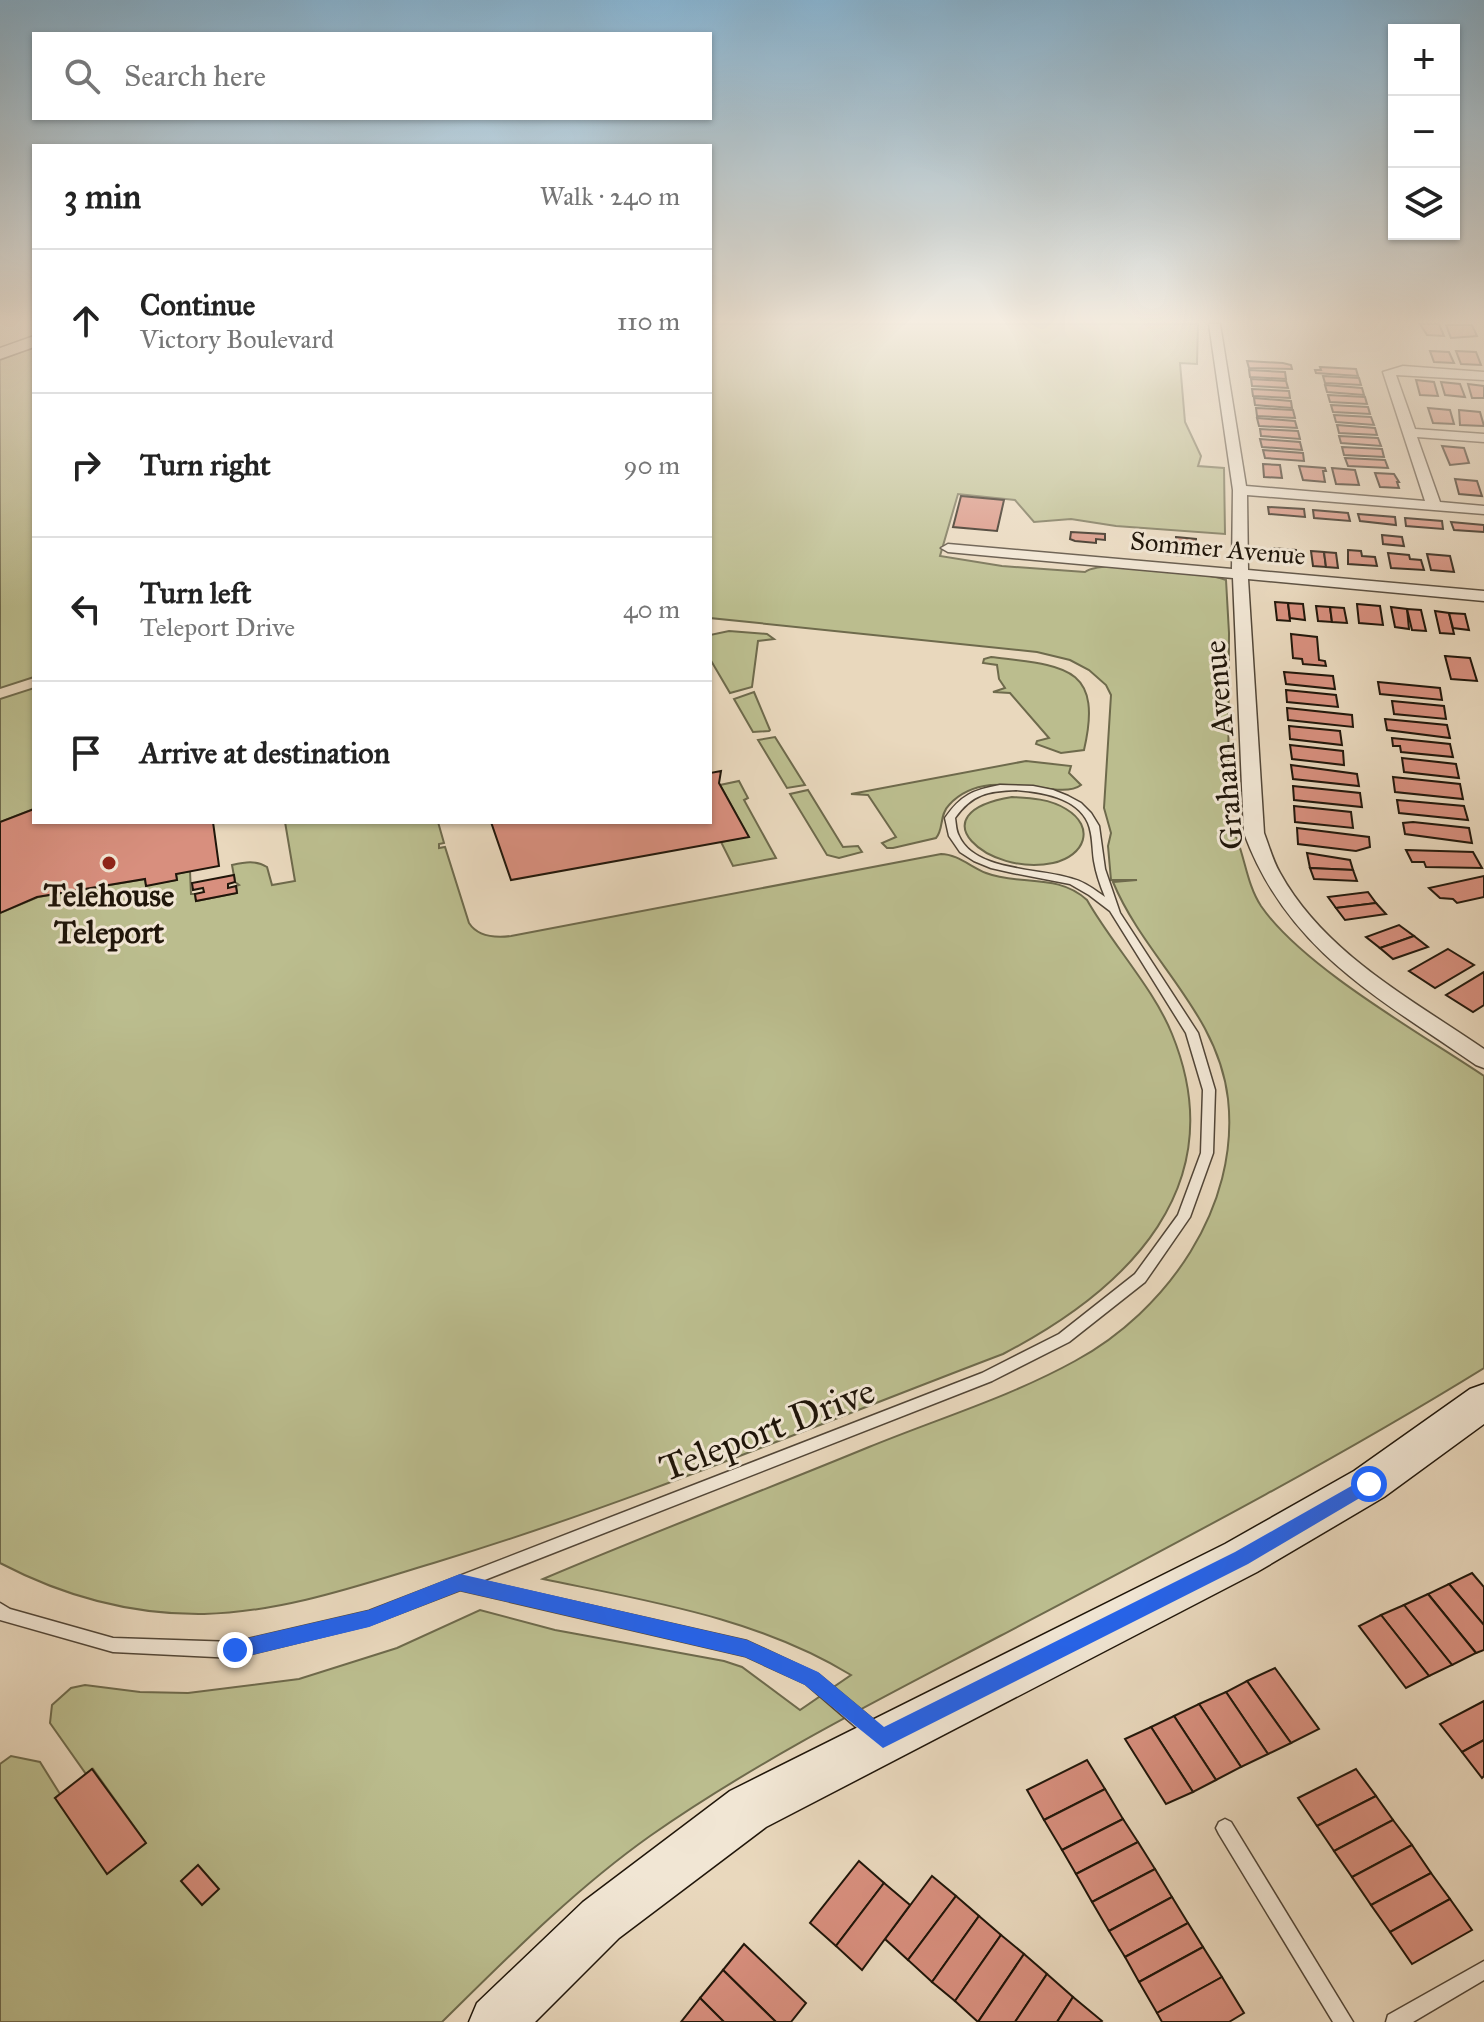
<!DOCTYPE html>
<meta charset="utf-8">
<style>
body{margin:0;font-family:"IM FELL Great Primer",serif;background:#f6f6f6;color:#222}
.controls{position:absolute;right:24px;top:24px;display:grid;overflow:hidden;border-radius:0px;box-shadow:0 2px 6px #0004}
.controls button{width:72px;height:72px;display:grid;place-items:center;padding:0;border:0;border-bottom:2px solid #e0e0e0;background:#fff;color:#222;font:40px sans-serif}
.stop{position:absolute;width:24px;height:24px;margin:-18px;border:6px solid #2563eb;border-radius:50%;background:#fff}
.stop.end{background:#2563eb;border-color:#fff;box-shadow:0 2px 8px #0008}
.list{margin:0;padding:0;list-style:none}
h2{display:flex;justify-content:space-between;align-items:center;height:104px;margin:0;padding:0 32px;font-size:34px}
h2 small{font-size:26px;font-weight:400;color:#767676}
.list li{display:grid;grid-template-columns:52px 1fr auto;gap:24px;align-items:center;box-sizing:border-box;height:144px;padding:0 32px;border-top:2px solid #e0e0e0}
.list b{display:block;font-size:30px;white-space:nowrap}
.list p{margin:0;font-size:26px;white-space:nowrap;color:#767676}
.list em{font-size:26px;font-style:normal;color:#767676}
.icon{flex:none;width:44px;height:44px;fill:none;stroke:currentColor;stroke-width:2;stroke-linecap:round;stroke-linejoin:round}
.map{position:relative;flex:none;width:1484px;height:2022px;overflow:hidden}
.search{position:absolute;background:#fff;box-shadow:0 2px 6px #0004;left:32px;top:32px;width:680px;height:88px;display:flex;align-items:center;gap:20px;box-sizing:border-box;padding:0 28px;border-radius:0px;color:#767676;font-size:30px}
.panel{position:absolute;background:#fff;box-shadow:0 2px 6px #0004;left:32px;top:144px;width:680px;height:680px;border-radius:0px}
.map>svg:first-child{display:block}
.green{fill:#bbbd8e;stroke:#6e6a4c;stroke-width:2}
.building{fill:#d88f7e;stroke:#20160a;stroke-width:2}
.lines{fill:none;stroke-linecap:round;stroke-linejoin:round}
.lane-casing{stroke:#524637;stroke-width:3}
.street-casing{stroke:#524637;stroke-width:3}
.secondary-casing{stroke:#20160a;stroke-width:3}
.lane{fill:#f1e6d4;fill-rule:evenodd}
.street{fill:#f1e6d4;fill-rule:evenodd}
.secondary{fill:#f1e6d4;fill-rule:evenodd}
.route{fill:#2563eb}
.poi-dot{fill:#8f2418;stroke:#f1e6d4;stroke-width:3}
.labels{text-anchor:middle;stroke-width:6;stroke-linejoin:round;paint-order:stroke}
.far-street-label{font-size:26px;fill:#20160a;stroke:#f1e6d4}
.street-label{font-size:32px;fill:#20160a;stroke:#f1e6d4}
.poi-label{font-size:32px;font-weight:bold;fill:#20160a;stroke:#f1e6d4}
.near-street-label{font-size:38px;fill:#20160a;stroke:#f1e6d4}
</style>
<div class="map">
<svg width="1484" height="2022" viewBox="0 0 1484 2022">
<rect width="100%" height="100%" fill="#e9d8bd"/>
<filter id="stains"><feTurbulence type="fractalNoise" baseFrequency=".0025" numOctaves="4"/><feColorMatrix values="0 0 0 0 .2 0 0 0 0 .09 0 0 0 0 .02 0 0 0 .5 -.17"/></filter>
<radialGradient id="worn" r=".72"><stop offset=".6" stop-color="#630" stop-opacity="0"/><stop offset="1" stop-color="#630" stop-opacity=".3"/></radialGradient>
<g class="green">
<path d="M710,324H1198L1197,364L1180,363L1185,422L1201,456L1198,466L1224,468L1225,534L1116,526L1071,519L1034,522L1015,500L958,494L940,556L1002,566L1085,572C1103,559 1203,572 1226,580L1229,633L1228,821C1245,847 1244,880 1261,906C1303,967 1420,1033 1484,1076V1368C1327,1465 1163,1550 1000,1636C882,1698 760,1759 650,1836C574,1890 508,1957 442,2022H0V1764L11,1756L40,1762L60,1794L55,1798L146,1843L93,1769L86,1774L50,1723L52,1705L71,1688L85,1685L140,1692L188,1693L299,1679L397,1648L480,1610L555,1630L724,1661L742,1667L800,1710L851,1675C758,1618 648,1601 543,1579C651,1533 760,1492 869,1447C937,1419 1010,1397 1075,1361C1167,1311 1240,1207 1228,1099C1218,1012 1145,959 1113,882L1137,880H1111L1108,846L1111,833L1104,808L1111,695L1106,685L1089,670L1070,660L1037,652L710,618Z"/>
<polygon points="34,347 34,677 0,688 0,360"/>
<polygon points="729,631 767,634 774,639 758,641 752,687 730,693 710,659 710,635"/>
<path d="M991,657C1062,666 1104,664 1084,750L1061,753L1036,744L1037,741L1049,738L1010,693L993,692L1005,688L999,679L997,665L983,663L984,659Z"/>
<polygon points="34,688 34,809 0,822 0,699"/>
<polygon points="754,692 770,730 769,731 753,732 734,699"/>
<polygon points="775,737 805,785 787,788 758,740"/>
<path d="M1026,761L1071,766L1069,773L1081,785C1058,803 988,762 949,805C939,815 944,829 936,838L893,848H887L882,843L896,837L868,795L851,794Z"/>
<polygon points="739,781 748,798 744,800 776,858 733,866 721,842 748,836 720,785"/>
<polygon points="808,790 843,847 858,846 862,852 839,858 827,855 790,794"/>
<path d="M1012,797C1031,798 1050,799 1066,809C1096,827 1085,856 1053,863C989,877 914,813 1012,797Z"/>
<path d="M285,822H438L444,843L439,844V848L445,847L469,923C478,937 495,938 511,936L941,854C957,854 971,867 986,873C1020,886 1058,873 1087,900C1112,944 1154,989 1172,1034C1234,1186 1128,1289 1003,1354C816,1425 631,1503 440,1561C363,1584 285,1612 204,1614C132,1615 63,1596 0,1563V913L38,897L145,879L146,885L177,880L176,874L190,871L191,894H195L196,901L237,893L236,886L239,885L235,882L232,865C245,862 256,860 267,867L272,885L295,881Z"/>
</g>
<g class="building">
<polygon points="1420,324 1439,324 1444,336 1427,335"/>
<polygon points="1446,325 1472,325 1477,336 1451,338"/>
<polygon points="1430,351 1449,352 1454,363 1434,362"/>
<polygon points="1456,351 1476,352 1481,365 1461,364"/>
<polygon points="1247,361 1283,363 1291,365 1292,369 1249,368"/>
<polygon points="1320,367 1356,369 1358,376 1316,373 1315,370 1321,370"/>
<polygon points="1249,370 1285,372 1286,379 1250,377"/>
<polygon points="1323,376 1359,378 1361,385 1325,383"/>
<polygon points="1251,379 1286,381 1288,388 1252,386"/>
<polygon points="1416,380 1434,382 1438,396 1420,395"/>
<polygon points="1441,382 1460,384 1465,397 1445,395"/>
<polygon points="1468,384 1484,386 1484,398 1472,398"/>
<polygon points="1325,385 1362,388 1364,395 1327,392"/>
<polygon points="1252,389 1289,391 1290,398 1253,396"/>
<polygon points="1328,395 1365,397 1367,404 1330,402"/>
<polygon points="1254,398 1291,401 1292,408 1255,405"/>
<polygon points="1331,405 1368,407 1370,414 1333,412"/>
<polygon points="1256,408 1293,410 1295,418 1257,416"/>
<polygon points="1428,408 1450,410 1454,424 1433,423"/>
<polygon points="1459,410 1480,412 1484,426 1460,425"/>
<polygon points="1334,415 1371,417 1374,425 1336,422"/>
<polygon points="1257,418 1295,421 1297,428 1259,426"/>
<polygon points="1337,425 1375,428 1377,435 1339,433"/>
<polygon points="1260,429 1298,431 1300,439 1261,436"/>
<polygon points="1339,436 1378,438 1381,446 1341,443"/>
<polygon points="1260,439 1300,442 1302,450 1262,447"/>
<polygon points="1442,446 1464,448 1469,463 1450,465"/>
<polygon points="1342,447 1382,449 1384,457 1344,455"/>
<polygon points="1263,450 1303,453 1304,461 1265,458"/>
<polygon points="1345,458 1385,460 1388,468 1348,466"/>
<polygon points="1263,464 1280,465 1282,478 1264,477"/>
<polygon points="1299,466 1325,468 1326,471 1323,471 1325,482 1303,480"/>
<polygon points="1332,468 1355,470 1359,485 1336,484"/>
<polygon points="1375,473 1394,474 1399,482 1397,482 1399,488 1380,487"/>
<polygon points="1455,479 1477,481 1482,496 1459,494"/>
<polygon points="961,496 1004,500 997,531 953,527"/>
<polygon points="1268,507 1304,509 1305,517 1269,514"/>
<polygon points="1313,510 1348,513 1350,521 1314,518"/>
<polygon points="1358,514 1395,517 1396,525 1360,521"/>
<polygon points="1405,518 1442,521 1443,529 1406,526"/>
<polygon points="1451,522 1484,525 1484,532 1454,530"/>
<polygon points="1071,532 1105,534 1105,540 1096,539 1096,543 1075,541 1070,539"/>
<polygon points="1382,535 1402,537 1404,546 1383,544"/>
<polygon points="1176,537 1196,539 1196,557 1165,554 1165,547 1176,548"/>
<polygon points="1271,548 1284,549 1285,563 1272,562"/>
<polygon points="1284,549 1296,550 1297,564 1285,563"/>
<polygon points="1348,550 1361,551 1362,556 1375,557 1377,566 1348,564"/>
<polygon points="1311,551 1324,552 1326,567 1313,566"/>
<polygon points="1324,552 1336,553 1338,568 1326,567"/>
<polygon points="1388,553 1409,555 1410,559 1421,560 1424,570 1391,568"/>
<polygon points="1427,554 1450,556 1454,572 1431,570"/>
<polygon points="1275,602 1288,603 1290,621 1277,620"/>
<polygon points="1288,603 1303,604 1305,620 1290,618"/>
<polygon points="1357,604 1380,606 1383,625 1359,623"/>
<polygon points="1316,606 1330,607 1332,622 1318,621"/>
<polygon points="1330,607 1344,608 1347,623 1332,622"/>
<polygon points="1391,607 1407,609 1409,629 1395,627"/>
<polygon points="1407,609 1421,610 1426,631 1412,630"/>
<polygon points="1435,611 1449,613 1454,634 1440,633"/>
<polygon points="1449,613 1465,614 1469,630 1453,628"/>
<polygon points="1291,634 1317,637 1319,660 1325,661 1326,666 1303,664 1302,659 1293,658"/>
<polygon points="1445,656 1470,658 1477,681 1451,679"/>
<polygon points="1284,672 1333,676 1335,689 1286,684"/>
<polygon points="1378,682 1440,688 1442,700 1380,694"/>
<polygon points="1286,690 1336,695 1338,707 1287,702"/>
<polygon points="1392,701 1444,706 1446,719 1394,714"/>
<polygon points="1287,708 1352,715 1353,727 1288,720"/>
<polygon points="1385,719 1447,725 1450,738 1387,730"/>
<polygon points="1289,726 1340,731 1342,745 1290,739"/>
<polygon points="1392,738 1450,744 1453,757 1401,752 1400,746 1393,746"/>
<polygon points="1290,745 1343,751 1344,765 1292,759"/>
<polygon points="1402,758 1456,764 1459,778 1404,772"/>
<polygon points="1291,765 1357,774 1359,786 1293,779"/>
<polygon points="721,771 719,783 749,837 511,880 491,822 710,822 710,773"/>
<polygon points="1393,777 1460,784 1463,799 1395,792"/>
<polygon points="1293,786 1360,793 1362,807 1294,800"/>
<polygon points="1397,800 1464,806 1468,820 1399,813"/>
<polygon points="1294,806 1351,812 1353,828 1295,822"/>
<polygon points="34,809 34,822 213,822 219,866 176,874 177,880 146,886 145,879 37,897 0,913 0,822"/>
<polygon points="1413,822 1469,828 1472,843 1405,834 1403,823"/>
<polygon points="1297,828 1369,837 1370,847 1356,851 1298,844"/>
<polygon points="1406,850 1473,852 1482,868 1426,867 1424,862 1412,862"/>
<polygon points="1307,853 1350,860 1353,870 1310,868"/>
<polygon points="1310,868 1353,870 1357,881 1314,879"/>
<polygon points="234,875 235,882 228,884 228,888 236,886 237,893 196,901 195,894 204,892 203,888 193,890 192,883"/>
<polygon points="1484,876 1484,897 1457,903 1453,899 1440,898 1429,888"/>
<polygon points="1368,892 1376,903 1336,908 1328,897"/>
<polygon points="1376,903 1386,914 1345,920 1336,908"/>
<polygon points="1399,925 1414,936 1380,948 1366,937"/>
<polygon points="1414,936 1428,947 1393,959 1380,948"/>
<polygon points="1448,949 1474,965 1435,988 1409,971"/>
<polygon points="1484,972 1484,1005 1473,1012 1446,995"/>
<polygon points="1472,1573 1484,1587 1484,1625 1449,1584"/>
<polygon points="1449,1584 1484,1625 1484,1650 1476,1653 1428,1594"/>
<polygon points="1428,1594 1476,1653 1452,1665 1404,1605"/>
<polygon points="1404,1605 1452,1665 1429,1676 1381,1615"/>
<polygon points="1381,1615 1429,1676 1406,1688 1359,1626"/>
<polygon points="1275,1668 1319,1729 1291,1743 1247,1681"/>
<polygon points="1247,1681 1291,1743 1268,1754 1226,1692"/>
<polygon points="1226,1692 1268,1754 1241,1767 1199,1704"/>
<polygon points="1484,1701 1484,1740 1462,1752 1440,1724"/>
<polygon points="1199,1704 1241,1767 1216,1780 1174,1716"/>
<polygon points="1174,1716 1216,1780 1193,1792 1151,1727"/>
<polygon points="1151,1727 1193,1792 1166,1804 1125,1739"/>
<polygon points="1484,1740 1484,1776 1482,1778 1462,1752"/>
<polygon points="1087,1760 1105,1789 1044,1820 1027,1790"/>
<polygon points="92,1769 146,1843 107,1874 55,1798"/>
<polygon points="1356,1769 1376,1796 1317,1826 1298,1798"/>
<polygon points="1105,1789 1123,1819 1062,1850 1044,1820"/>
<polygon points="1376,1796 1393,1820 1334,1851 1317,1826"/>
<polygon points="1123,1819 1138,1842 1076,1874 1062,1850"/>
<polygon points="1393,1820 1412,1845 1352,1877 1334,1851"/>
<polygon points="1138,1842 1155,1869 1092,1902 1076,1874"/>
<polygon points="1412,1845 1431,1873 1371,1905 1352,1877"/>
<polygon points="859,1861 884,1883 836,1946 810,1923"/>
<polygon points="198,1865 219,1889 202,1905 181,1881"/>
<polygon points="1155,1869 1172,1897 1109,1931 1092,1902"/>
<polygon points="1431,1873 1450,1899 1390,1932 1371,1905"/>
<polygon points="932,1876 956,1896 908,1960 885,1939"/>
<polygon points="884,1883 910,1905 862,1970 836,1946"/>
<polygon points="956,1896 979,1916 932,1982 908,1960"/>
<polygon points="1172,1897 1188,1923 1125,1957 1109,1931"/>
<polygon points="1450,1899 1472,1930 1412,1964 1390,1932"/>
<polygon points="979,1916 1001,1935 955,2001 932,1982"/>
<polygon points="1188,1923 1203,1947 1139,1982 1125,1957"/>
<polygon points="1001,1935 1024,1954 978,2022 955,2001"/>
<polygon points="744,1944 806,2003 791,2022 776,2022 723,1970"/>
<polygon points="1203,1947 1222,1977 1157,2013 1139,1982"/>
<polygon points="1024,1954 1047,1974 1015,2022 978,2022"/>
<polygon points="723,1970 776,2022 724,2022 700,1998"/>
<polygon points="1047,1974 1073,1997 1057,2022 1015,2022"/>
<polygon points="1222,1977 1244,2013 1229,2022 1162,2022 1157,2013"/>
<polygon points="1073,1997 1102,2021 1101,2022 1057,2022"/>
<polygon points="700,1998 724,2022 681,2022"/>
</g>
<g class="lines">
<defs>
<g id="lane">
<path d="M1000,785L1033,786L1053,790L1068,796L1081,803L1091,813L1099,826L1105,869L1120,913L1198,1033L1215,1090L1213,1153L1190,1217L1145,1282L1069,1342L992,1381L482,1581L747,1641L818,1674L883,1728L885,1734L883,1740L877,1742L871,1740L806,1684L745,1656L460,1590L369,1625L235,1658L113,1652L0,1620V1603L10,1609L113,1638L235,1642L369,1611L982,1373L1059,1334L1135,1274L1178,1215L1201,1153L1203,1090L1186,1033L1110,911L1089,895L1070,884L1013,873L991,868L974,861L960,852L949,836L945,818C961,795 973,790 1000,785ZM1016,790C1041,792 1077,797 1088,823C1093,835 1092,848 1094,861C1096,873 1100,885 1105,897C1095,890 1085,882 1073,879C1041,868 975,872 959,836C956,831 956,824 955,818C972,794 988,791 1016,790Z"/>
<polygon points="1225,1819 1231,1822 1353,2022 1333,2022 1219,1834 1216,1828 1219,1822"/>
<polygon points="1484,1961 1484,1980 1413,2022 1386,2022 1388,2015"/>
</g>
<path id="street" d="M1209,324H1220L1246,486L1425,501L1383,372L1403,366L1484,372V380L1396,375L1415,429L1484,434V442L1417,437L1440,502L1484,506V514L1247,495L1248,570L1484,591V601L1248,579L1264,833C1269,846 1273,861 1280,873C1324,953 1411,999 1484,1049V1068L1476,1065C1379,998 1287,950 1244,833L1233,578L948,552L941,548L948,544L1232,569L1233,490Z"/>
<g id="secondary">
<polygon points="34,336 34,347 0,359 0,348"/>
<polygon points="1484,1384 1484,1424 1384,1497 1257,1572 766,1827 619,1938 535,2022 469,2022 477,2003 583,1902 730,1791 1225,1544 1354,1471 1470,1389"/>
</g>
</defs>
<use href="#lane" class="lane-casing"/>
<use href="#street" class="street-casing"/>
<use href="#secondary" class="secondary-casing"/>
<use href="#lane" class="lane"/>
<use href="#street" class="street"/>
<use href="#secondary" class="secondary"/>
</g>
<linearGradient id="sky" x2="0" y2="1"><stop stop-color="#88b6d5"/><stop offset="0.53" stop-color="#f5ede1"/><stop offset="1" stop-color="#f5ede1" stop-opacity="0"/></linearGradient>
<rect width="1484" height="607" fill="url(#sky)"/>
<polygon class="route" points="1369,1476 1375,1478 1377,1484 1375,1489 1248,1564 883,1748 805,1685 745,1657 460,1591 369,1627 235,1659 228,1656 225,1650 228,1644 235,1641 369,1610 460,1574 747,1640 818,1672 884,1727 1235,1552"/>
<circle class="poi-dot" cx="109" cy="863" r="8"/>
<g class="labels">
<g class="far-street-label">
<text transform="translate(1218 548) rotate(5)" y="9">Sommer Avenue</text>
</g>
<g class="street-label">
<text transform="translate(1223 745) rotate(-95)" y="11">Graham Avenue</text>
</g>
<g class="poi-label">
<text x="109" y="906">Telehouse<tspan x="109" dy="37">Teleport</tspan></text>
</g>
<g class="near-street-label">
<text transform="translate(767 1429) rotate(-21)" y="13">Teleport Drive</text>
</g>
</g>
<rect width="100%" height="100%" filter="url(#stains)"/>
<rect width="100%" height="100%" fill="url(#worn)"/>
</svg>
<div class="controls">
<button>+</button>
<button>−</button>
<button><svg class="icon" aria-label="layers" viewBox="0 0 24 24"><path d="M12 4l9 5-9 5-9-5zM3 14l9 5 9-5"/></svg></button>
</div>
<div class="stop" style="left:1369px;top:1484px"></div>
<div class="stop end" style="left:235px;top:1650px"></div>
<div class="search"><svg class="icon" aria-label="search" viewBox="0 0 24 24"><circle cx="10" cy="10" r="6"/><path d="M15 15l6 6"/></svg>Search here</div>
<section class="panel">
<h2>3 min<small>Walk · 240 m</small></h2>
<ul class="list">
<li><svg class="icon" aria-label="ahead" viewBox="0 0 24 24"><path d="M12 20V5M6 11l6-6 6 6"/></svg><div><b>Continue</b><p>Victory Boulevard</p></div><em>110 m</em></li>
<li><svg class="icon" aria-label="right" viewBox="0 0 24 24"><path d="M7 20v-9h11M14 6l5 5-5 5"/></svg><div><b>Turn right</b></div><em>90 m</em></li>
<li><svg class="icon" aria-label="left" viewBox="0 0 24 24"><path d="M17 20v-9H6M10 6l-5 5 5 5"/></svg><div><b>Turn left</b><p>Teleport Drive</p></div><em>40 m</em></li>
<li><svg class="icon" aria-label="arrive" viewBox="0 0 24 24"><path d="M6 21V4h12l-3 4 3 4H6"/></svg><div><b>Arrive at destination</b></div></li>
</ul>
</section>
</div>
